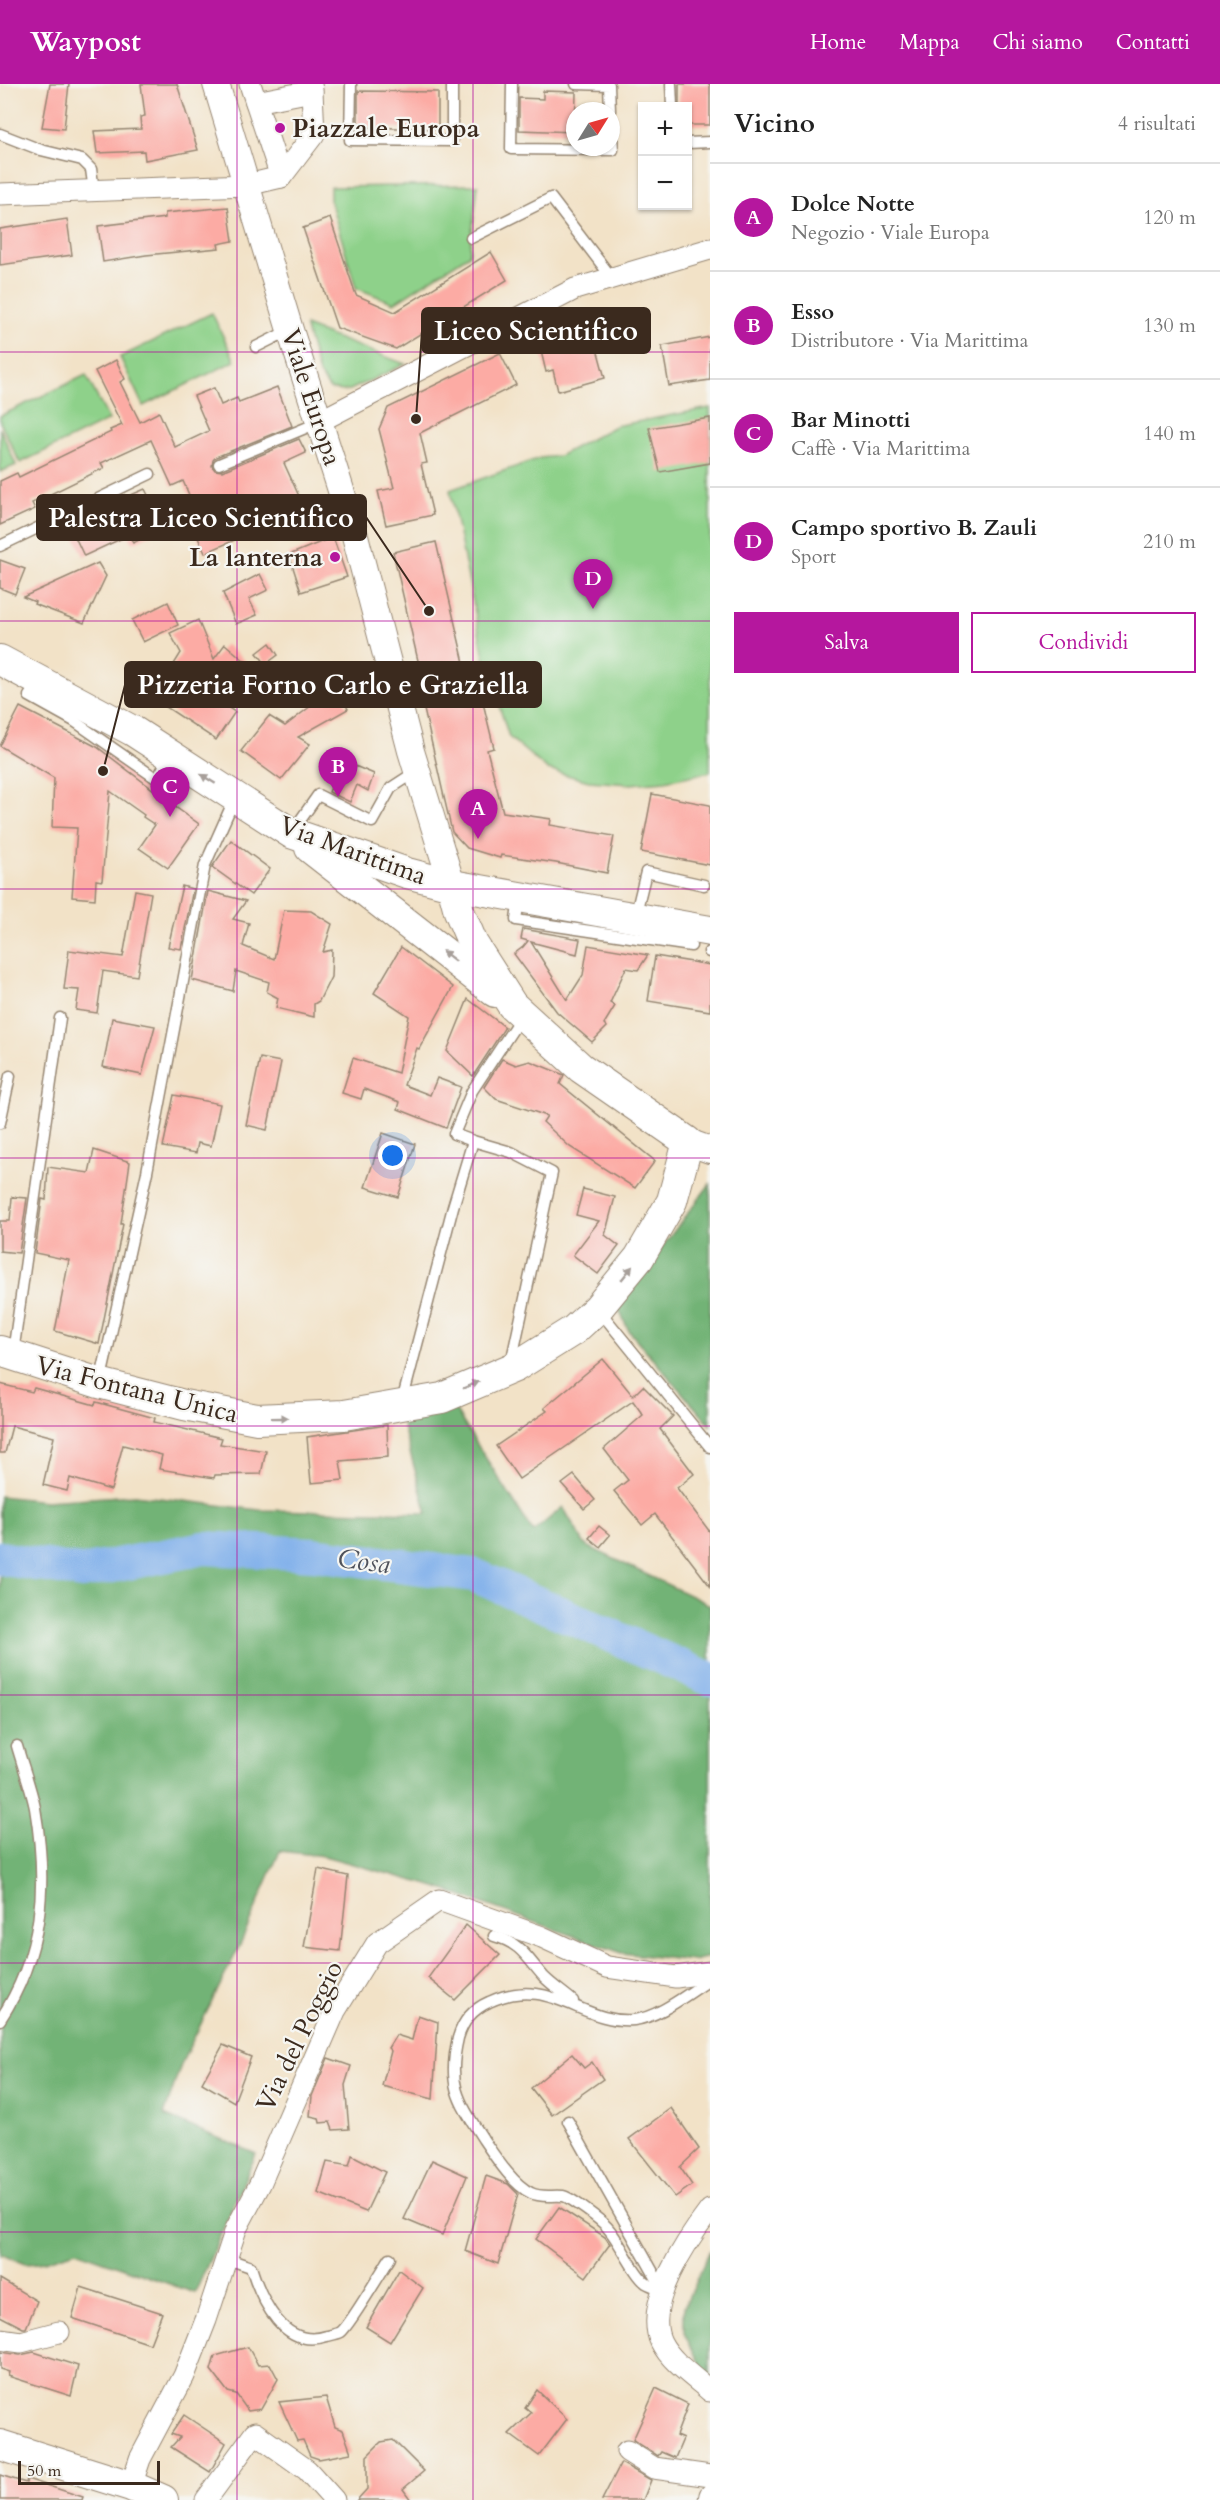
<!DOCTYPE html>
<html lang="it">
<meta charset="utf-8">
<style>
body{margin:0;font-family:Cardo,serif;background:#f2f2f2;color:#222}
.controls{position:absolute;right:18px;top:18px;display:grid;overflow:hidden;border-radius:0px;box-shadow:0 2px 4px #0004}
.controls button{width:54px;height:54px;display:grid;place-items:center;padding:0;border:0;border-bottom:2px solid #e0e0e0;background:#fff;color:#222;font:30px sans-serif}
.compass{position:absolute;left:566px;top:18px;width:54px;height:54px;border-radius:50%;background:#fff;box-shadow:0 2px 4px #0004;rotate:53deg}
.scale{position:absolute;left:18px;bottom:15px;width:142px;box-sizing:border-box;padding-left:6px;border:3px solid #3b2a1e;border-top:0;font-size:16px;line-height:21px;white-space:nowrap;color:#3b2a1e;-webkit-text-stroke:4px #f6f6f2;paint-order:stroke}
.you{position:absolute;left:393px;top:1072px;width:21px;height:21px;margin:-15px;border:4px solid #fff;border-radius:50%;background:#1a73e8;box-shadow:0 0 0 9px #1a73e833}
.badge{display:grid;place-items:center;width:39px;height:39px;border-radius:50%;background:#b5179e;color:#fff;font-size:20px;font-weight:700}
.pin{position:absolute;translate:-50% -50px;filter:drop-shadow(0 2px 3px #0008)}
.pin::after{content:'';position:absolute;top:32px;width:21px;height:18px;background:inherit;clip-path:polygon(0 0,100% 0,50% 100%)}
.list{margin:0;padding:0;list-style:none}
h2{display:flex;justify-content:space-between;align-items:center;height:78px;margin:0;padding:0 24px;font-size:26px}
h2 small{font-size:20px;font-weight:400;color:#767676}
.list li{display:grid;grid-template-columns:39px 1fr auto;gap:18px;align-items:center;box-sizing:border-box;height:108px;padding:0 24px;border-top:2px solid #e0e0e0}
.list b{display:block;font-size:22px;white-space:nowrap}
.list p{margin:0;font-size:20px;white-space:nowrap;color:#767676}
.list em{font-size:20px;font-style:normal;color:#767676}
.actions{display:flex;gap:12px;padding:18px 24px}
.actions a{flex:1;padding:14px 0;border:2px solid #b5179e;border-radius:0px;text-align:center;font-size:21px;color:#b5179e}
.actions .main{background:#b5179e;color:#fff}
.map{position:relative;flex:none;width:710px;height:2416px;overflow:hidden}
header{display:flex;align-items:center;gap:36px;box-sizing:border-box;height:84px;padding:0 30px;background:#b5179e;color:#fff}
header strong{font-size:28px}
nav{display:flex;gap:33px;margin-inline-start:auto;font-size:21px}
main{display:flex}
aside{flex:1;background:#fff}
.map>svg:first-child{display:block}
.green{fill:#8ed18a;stroke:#647e54;stroke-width:1.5}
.forest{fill:#72b376;stroke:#566e4a;stroke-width:1.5}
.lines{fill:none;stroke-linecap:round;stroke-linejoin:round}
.river{stroke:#7fafea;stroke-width:34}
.building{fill:#fcaba4}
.service-casing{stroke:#968672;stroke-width:13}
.minor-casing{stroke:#968672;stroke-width:23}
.tertiary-casing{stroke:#968672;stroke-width:28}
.secondary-casing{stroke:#968672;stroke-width:32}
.service{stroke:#fff;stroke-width:10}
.minor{stroke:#fff;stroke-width:21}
.tertiary{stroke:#fff;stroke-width:26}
.secondary{stroke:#fff;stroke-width:30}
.oneway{fill:#a79f9a}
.grid{fill:none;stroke:#b5179e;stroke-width:1.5;stroke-opacity:0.55}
.poi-dot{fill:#b5179e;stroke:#f6f6f2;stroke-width:2}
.labels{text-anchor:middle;stroke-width:4.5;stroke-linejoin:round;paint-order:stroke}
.poi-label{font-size:26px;font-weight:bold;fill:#3b2a1e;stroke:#f6f6f2;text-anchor:start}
.street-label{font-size:26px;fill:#3b2a1e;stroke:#f6f6f2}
.water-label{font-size:27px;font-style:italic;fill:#4f525b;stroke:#f6f6f2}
.leader{fill:none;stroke:#3b2a1e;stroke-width:2}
.callout-dot{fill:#3b2a1e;stroke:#f6f6f2;stroke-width:2}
.callout{fill:#3b2a1e;stroke:#3b2a1e;stroke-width:2}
.callout-label{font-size:27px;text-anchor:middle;font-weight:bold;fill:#fff}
</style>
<header>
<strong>Waypost</strong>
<nav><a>Home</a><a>Mappa</a><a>Chi siamo</a><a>Contatti</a></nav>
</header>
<main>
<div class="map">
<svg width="710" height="2416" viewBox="0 0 710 2416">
<rect width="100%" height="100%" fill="#f6f6f2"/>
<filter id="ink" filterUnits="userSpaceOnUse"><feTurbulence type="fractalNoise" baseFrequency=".0167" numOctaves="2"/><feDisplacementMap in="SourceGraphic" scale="12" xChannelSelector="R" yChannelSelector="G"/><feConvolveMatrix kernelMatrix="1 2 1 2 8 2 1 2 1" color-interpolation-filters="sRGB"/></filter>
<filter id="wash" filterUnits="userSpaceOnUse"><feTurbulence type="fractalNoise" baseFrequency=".008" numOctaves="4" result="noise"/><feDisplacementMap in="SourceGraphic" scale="24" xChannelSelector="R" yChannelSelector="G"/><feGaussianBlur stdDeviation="1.35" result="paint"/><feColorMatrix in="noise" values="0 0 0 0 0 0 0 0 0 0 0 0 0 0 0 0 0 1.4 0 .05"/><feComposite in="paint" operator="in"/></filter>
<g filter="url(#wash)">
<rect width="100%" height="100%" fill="#f2e2c7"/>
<g class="green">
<polygon points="478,101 469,171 394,219 356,204 330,116 330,103"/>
<polygon points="212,229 235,277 143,322 120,273"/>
<polygon points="305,242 405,280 350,306 343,307 330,305 319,290"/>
<polygon points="86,291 109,336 20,379 0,338 0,332"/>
<polygon points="710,324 710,688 665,697 630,700 589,697 548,686 509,653 485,577 450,406 540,374 559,372 615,342"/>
<polygon points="0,344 16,381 0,388"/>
</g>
<g class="forest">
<polygon points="710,1100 710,1341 629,1247 617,1222"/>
<polygon points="452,1321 533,1448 563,1423 585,1461 710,1521 710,1873 693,1877 622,1869 436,1803 324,1772 280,1767 239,1863 182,1978 164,2031 256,2070 195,2209 76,2167 38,2179 25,2180 2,2171 0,2172 0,1412 46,1417 135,1411 259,1426 427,1429 401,1336"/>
<polygon points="710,2166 710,2291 703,2286 684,2249 684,2223"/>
</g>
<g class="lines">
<polyline class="river" points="0,1474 82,1488 204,1464 313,1470 474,1491 710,1595"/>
</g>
<g id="blocks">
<g class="building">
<polygon points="50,0 69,0 64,45 42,43"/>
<polygon points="141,0 177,0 198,66 145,76 144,67 97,69 94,47 141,45 140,33 145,32"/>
<polygon points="679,0 710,0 710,41 687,41 687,22 679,22"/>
<polygon points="358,7 438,8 438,45 358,43"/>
<polygon points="543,7 576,8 575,48 519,46 519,14 543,15"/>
<polygon points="228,123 233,157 218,160 219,164 146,171 103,178 98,142 165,134 165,129"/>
<polygon points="330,134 356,211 395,228 491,168 507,196 396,265 337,244 303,144"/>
<polygon points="67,135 72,171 0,181 0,145"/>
<polygon points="612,232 619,255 596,261 605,294 558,307 553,286 546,288 541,267 550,265 546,251"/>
<polygon points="710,253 710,296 669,302 662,262"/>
<polygon points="500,269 516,301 420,349 427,379 421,380 433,431 386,441 378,407 394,404 379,345 388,324"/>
<polygon points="116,276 125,295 120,298 140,338 159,328 175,363 209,347 194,312 214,304 221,321 237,314 239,318 277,303 292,342 216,373 213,376 212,382 215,386 222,387 299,355 306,369 284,379 308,432 265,451 262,444 205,469 195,447 203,443 183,397 172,402 151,356 101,379 104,384 32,419 35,425 0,441 0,397 17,389 19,393 111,348 110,346 122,341 95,287"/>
<polygon points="710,334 710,379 660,388 649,344"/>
<polygon points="145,405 164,444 133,459 129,451 84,472 68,438"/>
<polygon points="333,453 347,493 301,508 289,471"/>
<polygon points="436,458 468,596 477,594 494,664 487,666 503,728 551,735 550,741 614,752 607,789 556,779 501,771 500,774 467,764 452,748 420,608 425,607 393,468"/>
<polygon points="0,476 25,485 15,510 0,504"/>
<polygon points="98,479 106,492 84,539 34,520 35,518 23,513"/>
<polygon points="260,490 268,506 249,515 257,531 236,540 223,509"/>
<polygon points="168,518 178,541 143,558 132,536"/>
<polygon points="198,536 214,575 225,560 246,578 221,619 235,628 216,656 157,617 166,604 161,601 181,569 170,549"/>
<polygon points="270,559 278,571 266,580 257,569"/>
<polygon points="337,604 348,625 298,653 310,660 281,696 241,667 269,632 285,642 316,618 315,614"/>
<polygon points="20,623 97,663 154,706 155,704 176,719 174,722 199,740 168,784 139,764 155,741 143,733 144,731 110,707 102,797 96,796 95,815 72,813 77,744 52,743 54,694 0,662"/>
<polygon points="343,677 374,690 368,707 357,701 350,718 329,708"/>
<polygon points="652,710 710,721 710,781 641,768"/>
<polygon points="231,756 270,785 251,811 212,783"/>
<polygon points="182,802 193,805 181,865 168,863"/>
<polygon points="135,806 151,809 137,892 103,887 97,929 76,926 79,906 64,905 69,866 123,873"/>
<polygon points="208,807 246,817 233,835 249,839 243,862 274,875 284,826 311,827 332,840 323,868 332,866 331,893 319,917 314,920 314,933 276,924 278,914 267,908 269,898 236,887 233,907 192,896"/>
<polygon points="523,845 580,855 577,870 531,858 567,916 583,891 588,861 648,871 638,886 626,884 610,919 615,922 604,940 607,943 592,958 557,928 514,870 523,863 528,857 521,855"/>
<polygon points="401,863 453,903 419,965 417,964 404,1001 430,1011 437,994 461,1003 446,1044 398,1025 400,1018 364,1005 361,1015 342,1009 353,974 398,989 409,932 374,909"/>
<polygon points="655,872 710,881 710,927 648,917"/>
<polygon points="468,915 505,943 473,992 447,967"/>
<polygon points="112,934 155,942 142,991 103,983"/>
<polygon points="260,974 281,978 267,1046 246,1041"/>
<polygon points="502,975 516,981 530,977 564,991 560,1000 655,1077 635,1104 570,1063 543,1038 547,1032 496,1015 484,1003"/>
<polygon points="174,1011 220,1020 211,1062 198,1059 196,1069 163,1063"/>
<polygon points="383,1049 415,1060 398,1113 365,1103"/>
<polygon points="94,1066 130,1078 121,1140 123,1140 99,1260 55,1247 69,1176 35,1169 42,1115 46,1116 48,1083 89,1089"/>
<polygon points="583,1105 615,1113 605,1151 619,1162 598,1190 573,1171 599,1137 576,1131"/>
<polygon points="12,1113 27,1114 19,1169 0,1167 0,1137 10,1137"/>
<polygon points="603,1275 633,1312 643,1302 673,1332 660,1345 694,1390 677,1404 710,1448 710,1502 655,1430 642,1441 614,1407 628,1396 604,1365 643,1331 633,1317 519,1395 496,1362 547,1327 544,1324"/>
<polygon points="0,1300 32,1308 34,1304 95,1321 96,1318 155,1334 154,1338 222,1354 220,1360 266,1367 261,1390 215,1391 214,1394 159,1385 162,1371 123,1361 111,1406 70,1394 67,1407 43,1401 54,1353 12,1342 5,1369 0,1369"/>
<polygon points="387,1341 388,1373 340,1377 343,1396 311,1399 307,1353"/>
<polygon points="574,1391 595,1416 584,1425 562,1400"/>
<polygon points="599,1442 610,1451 600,1463 589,1454"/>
<polygon points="318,1785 348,1792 340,1867 304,1863"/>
<polygon points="466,1841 500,1871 455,1916 428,1894"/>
<polygon points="418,1931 438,1938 433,2015 382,2002 391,1967 388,1964 396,1951 412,1956"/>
<polygon points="223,1961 251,1973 234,2018 202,1999"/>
<polygon points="572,1970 584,1984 592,1978 603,1995 552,2031 531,2004"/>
<polygon points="328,1974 351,1982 345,2001 349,2045 333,2046 330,2038 320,2039 319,2034 310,2032 312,2012"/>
<polygon points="671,2024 699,2065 680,2083 692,2101 675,2113 629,2055"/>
<polygon points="352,2071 385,2088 366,2128 318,2109 327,2078 349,2082"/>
<polygon points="432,2076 467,2092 442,2151 404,2135"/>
<polygon points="486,2092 508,2100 518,2110 498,2180 465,2167"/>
<polygon points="559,2123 605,2153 610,2160 586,2193 536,2155"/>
<polygon points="399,2186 423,2204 390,2258 366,2243"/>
<polygon points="0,2195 37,2217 26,2244 23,2244 0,2232"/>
<polygon points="81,2203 162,2229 150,2260 72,2234"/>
<polygon points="248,2263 258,2281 270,2280 278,2295 261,2325 248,2327 236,2310 228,2308 211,2286 215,2272"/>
<polygon points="0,2268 20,2271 34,2268 78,2282 71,2312 8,2292 9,2288 0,2285"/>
<polygon points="656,2304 688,2320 676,2352 683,2355 675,2374 661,2368 658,2372 633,2356"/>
<polygon points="537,2306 567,2335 539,2372 509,2350 531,2329 525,2324"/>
<polygon points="326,2313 335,2343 343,2346 351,2369 319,2375 310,2372 303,2356 297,2357 279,2318"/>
<polygon points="184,2331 226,2359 210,2388 171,2363 180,2353 171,2350"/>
<polygon points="393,2356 424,2387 403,2405 411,2416 357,2416 367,2405 367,2372 381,2358"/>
<polygon points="621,2379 651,2396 643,2416 602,2416"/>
<polygon points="0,2391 26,2399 27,2395 83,2413 82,2416 0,2416"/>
</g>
</g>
</g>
<g filter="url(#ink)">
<use href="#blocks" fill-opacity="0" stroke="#968672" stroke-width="1.5"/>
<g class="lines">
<defs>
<g id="service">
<polyline points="351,0 350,56 452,57 452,0"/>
<polyline points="512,0 511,65 613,66 611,36"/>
<polyline points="576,0 609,1 610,27"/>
<polyline points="671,0 672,22"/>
<polyline points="0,50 41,66 82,76 91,85 94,107"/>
<polyline points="688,59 710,58"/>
<polyline points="471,154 551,114 612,194"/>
<polyline points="256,263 290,246"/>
<polyline points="219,380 320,338"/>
<polyline points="0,462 150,390"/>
<polyline points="39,598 29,612 74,637 157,695 170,672"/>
<polyline points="292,748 318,711 372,738 391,704 417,687"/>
<polyline points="519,815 516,836 691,862"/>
<polyline points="635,833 646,788 704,801"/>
<polyline points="709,868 710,868"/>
<polyline points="0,1039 10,992"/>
<polyline points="473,1057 511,1068 552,1089 511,1279"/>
<polyline points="599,1226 710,1363"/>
<polyline points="13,1269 60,934"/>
<polyline points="100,1299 147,1088 205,781 234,716"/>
<polyline points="402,1318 453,1123 473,1057 454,1050 472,1007 521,933"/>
<path d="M494,1852C521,1859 527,1874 544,1893C553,1902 564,1909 573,1917"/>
<path d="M0,1936C43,1871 48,1801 35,1724C31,1704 23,1683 17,1662"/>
<polyline points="568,2037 663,2206"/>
<path d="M225,2174L251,2183C262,2218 284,2266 327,2252C331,2251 337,2250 341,2248C349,2242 382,2187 390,2174"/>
<path d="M663,2206C658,2204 651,2202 646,2199C633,2189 620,2157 607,2143C601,2136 570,2113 563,2112C552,2111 541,2114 531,2109C513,2101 494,2071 483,2055C458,2016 447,2001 458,1954C463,1936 473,1925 489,1918C550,1889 582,1941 634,1936C660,1933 688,1909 710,1896"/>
</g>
<g id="minor">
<polyline points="256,18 312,7 311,0"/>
<polyline points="281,93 314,50 312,7"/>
<polyline points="0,110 247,101 281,93 250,0"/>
<polyline points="320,337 575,205 710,165"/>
<path d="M710,2126C687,2156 643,2220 661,2258C671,2278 694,2293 710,2307"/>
<polyline points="0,2255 21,2258 59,2248"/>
<polyline points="627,2367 654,2384 710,2392"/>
<polyline points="131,2402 140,2375 184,2292 206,2236 236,2145 260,2100 335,1927 377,1859 439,1816 542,1853 607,1883 676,1893 710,1888"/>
<polyline points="206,2416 255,2349 307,2386 334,2416"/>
<polyline points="709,2416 710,2411"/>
</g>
<g id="tertiary">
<polyline points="216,0 290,246 353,444 411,667 452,801"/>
<polyline points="688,1058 710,1066"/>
</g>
<g id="secondary">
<polyline points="0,576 133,647 291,749 407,789 452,801 710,847"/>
<polyline points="310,764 495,908"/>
<polyline points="0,1267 99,1299 184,1321 257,1335 344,1331 442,1314 515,1283 574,1246 598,1224 639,1174 672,1117 688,1058 581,984 512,921 473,860 459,827 452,801"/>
<polyline points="0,2361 131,2402 163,2416"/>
</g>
</defs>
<use href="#service" class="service-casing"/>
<use href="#minor" class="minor-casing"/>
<use href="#tertiary" class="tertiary-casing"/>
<use href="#secondary" class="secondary-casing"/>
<use href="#service" class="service"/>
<use href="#minor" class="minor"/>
<use href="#tertiary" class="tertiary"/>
<use href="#secondary" class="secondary"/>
</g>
<defs><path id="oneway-solid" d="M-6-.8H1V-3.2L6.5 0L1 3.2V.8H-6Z" transform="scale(1.5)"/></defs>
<g class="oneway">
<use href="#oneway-solid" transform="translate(208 695) rotate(-148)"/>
<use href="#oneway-solid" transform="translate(449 872) rotate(-142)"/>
<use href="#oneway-solid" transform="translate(627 1189) rotate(-51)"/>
<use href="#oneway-solid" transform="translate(471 1301) rotate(-23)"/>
<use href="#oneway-solid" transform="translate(280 1334) rotate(-1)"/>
</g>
</g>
<path class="grid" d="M237,0V2416M473,0V2416M0,268H710M0,537H710M0,805H710M0,1074H710M0,1342H710M0,1611H710M0,1879H710M0,2148H710"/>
<g class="poi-dot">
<circle cx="280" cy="44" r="6"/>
<circle cx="335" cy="473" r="6"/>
</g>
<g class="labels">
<g class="poi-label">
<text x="292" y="53">Piazzale Europa</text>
<text x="323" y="482" text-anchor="end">La lanterna</text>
</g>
<g class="street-label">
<text transform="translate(312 313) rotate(72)" y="9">Viale Europa</text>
<text transform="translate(353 766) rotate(20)" y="9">Via Marittima</text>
<text transform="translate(137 1305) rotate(14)" y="9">Via Fontana Unica</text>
<text transform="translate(299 1952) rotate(-64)" y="9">Via del Poggio</text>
</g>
<g class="water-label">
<text transform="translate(364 1477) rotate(7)" y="9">Cosa</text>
</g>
</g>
<path class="leader" d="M416 335L422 247M429 527L366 433M103 687L125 601"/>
<g class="callout-dot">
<circle cx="416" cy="335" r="6"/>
<circle cx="429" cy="527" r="6"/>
<circle cx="103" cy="687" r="6"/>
</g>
<g class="callout">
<rect x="422" y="224" width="228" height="45" rx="6"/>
<rect x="37" y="411" width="329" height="45" rx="6"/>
<rect x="125" y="578" width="416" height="45" rx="6"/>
</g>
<g class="callout-label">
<text x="536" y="256">Liceo Scientifico</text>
<text x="201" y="443">Palestra Liceo Scientifico</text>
<text x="333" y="610">Pizzeria Forno Carlo e Graziella</text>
</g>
</svg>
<div class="controls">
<button>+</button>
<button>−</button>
</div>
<svg class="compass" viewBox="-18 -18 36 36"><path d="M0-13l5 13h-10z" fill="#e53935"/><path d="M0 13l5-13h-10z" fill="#767676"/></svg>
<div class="scale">50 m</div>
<div class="you"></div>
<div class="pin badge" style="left:478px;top:755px">A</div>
<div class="pin badge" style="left:338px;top:713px">B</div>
<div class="pin badge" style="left:170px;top:733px">C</div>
<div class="pin badge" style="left:593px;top:525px">D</div>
</div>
<aside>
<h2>Vicino<small>4 risultati</small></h2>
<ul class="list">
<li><span class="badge">A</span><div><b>Dolce Notte</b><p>Negozio · Viale Europa</p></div><em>120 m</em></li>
<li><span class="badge">B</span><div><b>Esso</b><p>Distributore · Via Marittima</p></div><em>130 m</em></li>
<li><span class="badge">C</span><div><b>Bar Minotti</b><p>Caffè · Via Marittima</p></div><em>140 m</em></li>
<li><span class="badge">D</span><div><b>Campo sportivo B. Zauli</b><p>Sport</p></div><em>210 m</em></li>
</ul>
<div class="actions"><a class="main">Salva</a><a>Condividi</a></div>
</aside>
</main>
